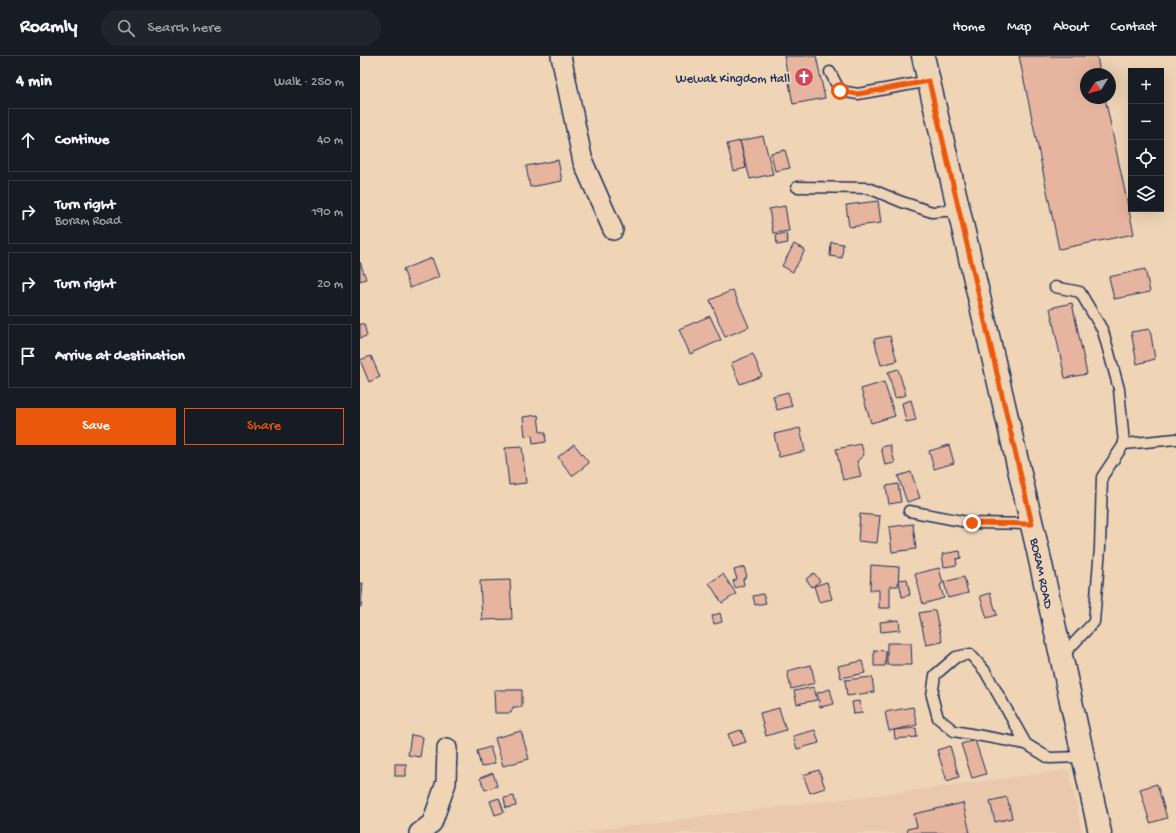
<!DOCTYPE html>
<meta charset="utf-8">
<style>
body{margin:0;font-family:"Gochi Hand",sans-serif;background:#20242c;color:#f1f3f6}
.controls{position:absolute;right:12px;top:12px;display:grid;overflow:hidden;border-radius:0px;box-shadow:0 4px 16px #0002}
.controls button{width:36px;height:36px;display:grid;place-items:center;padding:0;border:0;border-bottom:1px solid #363941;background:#171b24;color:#f1f3f6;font:20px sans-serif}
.compass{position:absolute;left:720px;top:12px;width:36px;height:36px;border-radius:50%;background:#171b24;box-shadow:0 4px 16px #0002;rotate:233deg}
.stop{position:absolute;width:12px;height:12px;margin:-9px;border:3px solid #ea580c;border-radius:50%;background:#fff}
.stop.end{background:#ea580c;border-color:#fff;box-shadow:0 1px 4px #0008}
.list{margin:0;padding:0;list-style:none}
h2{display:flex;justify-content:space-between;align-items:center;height:52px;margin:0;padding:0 16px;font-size:17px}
h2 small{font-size:13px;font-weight:400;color:#9ea1a6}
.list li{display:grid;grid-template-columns:26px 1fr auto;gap:12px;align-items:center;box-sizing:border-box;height:64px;margin:0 8px 8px;padding:0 8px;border:1px solid #363941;border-radius:0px}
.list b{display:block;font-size:15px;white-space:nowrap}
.list p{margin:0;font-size:13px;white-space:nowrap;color:#9ea1a6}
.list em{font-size:13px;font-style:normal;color:#9ea1a6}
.actions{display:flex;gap:8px;padding:12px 16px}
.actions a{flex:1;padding:9px 0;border:1px solid #ea580c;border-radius:0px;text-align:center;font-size:14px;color:#ea580c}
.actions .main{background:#ea580c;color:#fff}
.icon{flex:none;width:22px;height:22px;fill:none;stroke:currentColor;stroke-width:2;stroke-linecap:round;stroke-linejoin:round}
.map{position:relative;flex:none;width:816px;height:777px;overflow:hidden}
header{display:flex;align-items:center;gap:24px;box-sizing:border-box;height:56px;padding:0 20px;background:#171b24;border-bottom:1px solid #363941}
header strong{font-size:19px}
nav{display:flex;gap:22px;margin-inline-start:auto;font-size:14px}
.search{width:280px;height:36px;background:#20242c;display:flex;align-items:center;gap:10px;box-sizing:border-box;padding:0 14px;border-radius:22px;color:#9ea1a6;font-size:15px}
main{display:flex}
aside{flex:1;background:#171b24}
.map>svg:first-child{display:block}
.built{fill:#e9c8ad}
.building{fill:#e7b59f;stroke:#1b2f5e}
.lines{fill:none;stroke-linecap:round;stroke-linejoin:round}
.service-casing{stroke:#1b2f5e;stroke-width:13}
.minor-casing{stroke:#1b2f5e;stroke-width:22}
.primary-casing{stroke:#1b2f5e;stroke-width:25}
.service{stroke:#efd5b6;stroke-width:10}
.minor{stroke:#efd5b6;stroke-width:19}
.primary{stroke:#efd5b6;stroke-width:22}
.route{stroke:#ea580c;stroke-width:5}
.labels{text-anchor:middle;stroke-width:3.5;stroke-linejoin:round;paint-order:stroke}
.poi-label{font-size:13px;fill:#1b2f5e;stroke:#efd5b6;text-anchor:end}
.street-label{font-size:13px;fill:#1b2f5e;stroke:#efd5b6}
</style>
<header>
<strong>Roamly</strong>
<div class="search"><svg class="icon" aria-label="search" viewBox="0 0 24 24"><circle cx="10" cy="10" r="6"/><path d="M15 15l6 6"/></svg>Search here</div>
<nav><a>Home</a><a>Map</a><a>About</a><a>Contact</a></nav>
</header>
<main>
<aside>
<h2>4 min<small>Walk · 250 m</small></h2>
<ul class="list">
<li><svg class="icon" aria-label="ahead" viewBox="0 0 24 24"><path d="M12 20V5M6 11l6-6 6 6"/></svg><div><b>Continue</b></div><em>40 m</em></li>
<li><svg class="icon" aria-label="right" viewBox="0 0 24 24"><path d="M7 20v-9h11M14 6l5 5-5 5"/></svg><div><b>Turn right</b><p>Boram Road</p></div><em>190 m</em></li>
<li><svg class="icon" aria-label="right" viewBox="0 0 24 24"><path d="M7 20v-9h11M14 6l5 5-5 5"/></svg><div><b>Turn right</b></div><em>20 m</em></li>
<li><svg class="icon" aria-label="arrive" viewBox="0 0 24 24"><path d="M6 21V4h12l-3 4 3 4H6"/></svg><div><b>Arrive at destination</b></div></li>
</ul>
<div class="actions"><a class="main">Save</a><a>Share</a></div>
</aside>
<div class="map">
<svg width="816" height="777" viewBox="0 0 816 777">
<rect width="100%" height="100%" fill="#efd5b6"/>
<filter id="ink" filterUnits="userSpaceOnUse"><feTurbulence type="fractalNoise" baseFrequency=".025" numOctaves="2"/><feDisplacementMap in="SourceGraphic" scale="8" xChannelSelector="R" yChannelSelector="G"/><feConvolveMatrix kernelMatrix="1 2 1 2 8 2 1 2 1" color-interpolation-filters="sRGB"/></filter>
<g filter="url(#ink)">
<polygon class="built" points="709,714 722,777 211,777 556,734"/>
<g class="building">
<polygon points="424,0 456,0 465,42 433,48"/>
<polygon points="659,0 737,0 740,18 726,18 726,42 745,42 774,178 699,193"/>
<polygon points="403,80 413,118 390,123 380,85"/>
<polygon points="380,85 386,112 374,115 367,88"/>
<polygon points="425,94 430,112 415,115 411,97"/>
<polygon points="198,104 202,125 170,131 166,110"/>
<polygon points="518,145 521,167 489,171 486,149"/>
<polygon points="425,150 429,175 413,177 409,153"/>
<polygon points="426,177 428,187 417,189 416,179"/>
<polygon points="471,186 483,188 482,202 470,200"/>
<polygon points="434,188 445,194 433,216 422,210"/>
<polygon points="72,202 79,221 50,232 43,213"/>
<polygon points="0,206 6,223 0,225"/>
<polygon points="785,213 790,236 754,243 749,221"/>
<polygon points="373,234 389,271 365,281 350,244"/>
<polygon points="712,247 727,318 705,322 690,252"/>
<polygon points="350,260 361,284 330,298 319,273"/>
<polygon points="0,268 4,268 7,280 0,282"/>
<polygon points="790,273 795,303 777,308 771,276"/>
<polygon points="530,280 537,305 521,309 514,283"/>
<polygon points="393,298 402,320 380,328 371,307"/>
<polygon points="11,300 20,321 9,326 0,304"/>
<polygon points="538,313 546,339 535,342 528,316"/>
<polygon points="524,326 535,360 511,367 501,333"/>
<polygon points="428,336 432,350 417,354 413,340"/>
<polygon points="551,344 556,364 546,366 542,347"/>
<polygon points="178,359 180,376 185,376 186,386 173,388 172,379 165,380 163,361"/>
<polygon points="440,372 445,395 419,401 414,378"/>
<polygon points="214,388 229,407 212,420 198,401"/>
<polygon points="501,388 504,399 497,405 501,420 483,424 476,393"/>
<polygon points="530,389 535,407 525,409 521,391"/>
<polygon points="589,389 594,407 574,413 569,395"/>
<polygon points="162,391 166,427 149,429 145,392"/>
<polygon points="551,416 560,442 547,446 538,420"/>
<polygon points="538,428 541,446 529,448 526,430"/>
<polygon points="500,458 520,460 517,487 498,485"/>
<polygon points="553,468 556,493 532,496 529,471"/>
<polygon points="600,495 601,502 596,503 597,509 584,511 582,498"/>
<polygon points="511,509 539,511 538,530 530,530 530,552 519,552 519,534 510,534"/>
<polygon points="384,511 387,520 383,523 384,529 375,532 373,525 377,523 374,514"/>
<polygon points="579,512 583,527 580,529 584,542 563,548 555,518"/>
<polygon points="454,517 460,525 452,531 446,523"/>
<polygon points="363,518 376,538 362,547 349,527"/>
<polygon points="604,521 608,537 588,542 584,526"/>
<polygon points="547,523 550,539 542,541 539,524"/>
<polygon points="150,524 152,563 122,564 120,525"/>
<polygon points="467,526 472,543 459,546 454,530"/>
<polygon points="0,527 3,527 1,551 0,551"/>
<polygon points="630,537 637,559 627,562 620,540"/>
<polygon points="403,538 406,547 395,549 393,540"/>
<polygon points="575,554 582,586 566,589 559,557"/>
<polygon points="360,557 362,566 354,568 352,560"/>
<polygon points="539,564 540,574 521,576 520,566"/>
<polygon points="527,587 551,587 552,609 527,609"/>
<polygon points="514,594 526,595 525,610 514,610"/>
<polygon points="502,605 505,617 481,622 478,610"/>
<polygon points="451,609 455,627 431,633 427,615"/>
<polygon points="512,621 514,636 487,640 485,624"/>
<polygon points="454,631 457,644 437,648 434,635"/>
<polygon points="470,633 474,648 460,651 457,637"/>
<polygon points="134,634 162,634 162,651 153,651 151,657 135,657"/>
<polygon points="499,645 502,657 494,658 492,646"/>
<polygon points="553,651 557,669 529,675 525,656"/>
<polygon points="419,652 426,674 406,680 400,657"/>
<polygon points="556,672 557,681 535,683 534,674"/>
<polygon points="381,674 386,686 372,690 368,678"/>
<polygon points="455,674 459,687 437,693 433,680"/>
<polygon points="161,675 169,703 143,710 135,682"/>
<polygon points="51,679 63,681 60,701 48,699"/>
<polygon points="615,684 626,718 612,722 601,688"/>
<polygon points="590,690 599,721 587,725 577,694"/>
<polygon points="130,691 135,707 121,711 117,695"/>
<rect x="35" y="708" width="11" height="12"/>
<polygon points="459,714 465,732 450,737 443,719"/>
<polygon points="133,717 137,730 125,734 120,722"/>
<polygon points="797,728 807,762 790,767 780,733"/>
<polygon points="154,740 156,750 146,752 144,742"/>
<polygon points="647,741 652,762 635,766 630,745"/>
<polygon points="139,742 144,756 135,759 130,745"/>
<polygon points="603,747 610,777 548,777 547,773 557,771 554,758"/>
</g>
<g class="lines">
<defs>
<g id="service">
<polyline points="470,16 480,35 498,38 569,25"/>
<polyline points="437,131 508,132 542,146 572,156 599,154"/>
<polyline points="695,231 720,236 743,275 759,333 764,388"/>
<polyline points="549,455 612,467 672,468"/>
<polyline points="701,601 734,566 740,492 742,421 764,388 816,383"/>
<polyline points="666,688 594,675 578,662 572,640 575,619 596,601 610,598 625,615 666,688 689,702 723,701"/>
</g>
<g id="minor">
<polyline points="201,0 223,106 253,174"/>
<polyline points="59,777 72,767 86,727 87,692"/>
</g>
<polyline id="primary" points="563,0 678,495 740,777"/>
</defs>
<use href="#service" class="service-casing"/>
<use href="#minor" class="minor-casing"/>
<use href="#primary" class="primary-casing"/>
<use href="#service" class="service"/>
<use href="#minor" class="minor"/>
<use href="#primary" class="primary"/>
</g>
</g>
<g class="lines" filter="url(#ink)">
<polyline class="route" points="480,35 498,38 569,25 672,468 612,467"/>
</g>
<defs>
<symbol id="church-disc" viewBox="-11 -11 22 22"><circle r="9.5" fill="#d1495b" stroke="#efd5b6"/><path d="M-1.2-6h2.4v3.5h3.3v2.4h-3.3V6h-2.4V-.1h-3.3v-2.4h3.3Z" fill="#fff"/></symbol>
</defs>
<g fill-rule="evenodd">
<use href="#church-disc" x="433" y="10" width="22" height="22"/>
</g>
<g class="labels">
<g class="poi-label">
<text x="430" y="26">Wewak Kingdom Hall</text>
</g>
<g class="street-label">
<text transform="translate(683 517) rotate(78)" y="5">BORAM ROAD</text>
</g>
</g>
</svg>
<div class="controls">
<button>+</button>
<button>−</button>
<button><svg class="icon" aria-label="locate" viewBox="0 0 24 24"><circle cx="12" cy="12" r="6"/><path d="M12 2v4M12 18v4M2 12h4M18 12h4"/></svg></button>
<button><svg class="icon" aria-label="layers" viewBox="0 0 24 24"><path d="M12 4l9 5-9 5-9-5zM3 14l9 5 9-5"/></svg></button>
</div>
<svg class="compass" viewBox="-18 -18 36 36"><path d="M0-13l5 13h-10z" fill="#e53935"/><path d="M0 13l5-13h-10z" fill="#9ea1a6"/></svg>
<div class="stop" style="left:480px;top:35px"></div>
<div class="stop end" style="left:612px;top:467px"></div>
</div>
</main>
